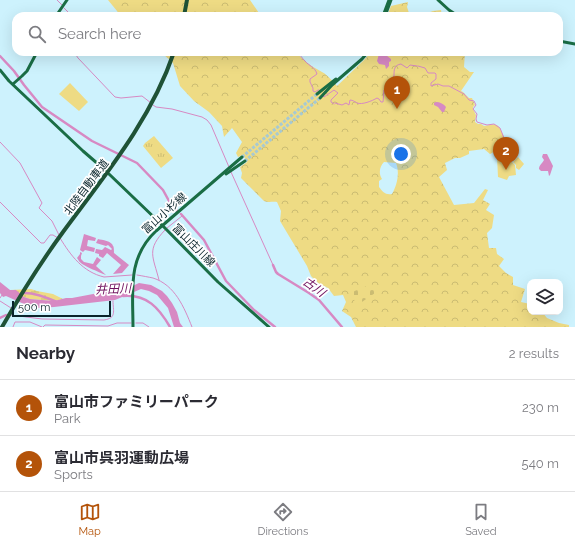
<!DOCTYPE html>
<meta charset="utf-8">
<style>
body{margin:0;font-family:Raleway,"Noto Sans JP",sans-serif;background:#f2f2f3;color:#2b2b33}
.controls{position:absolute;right:12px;bottom:12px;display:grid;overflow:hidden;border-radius:8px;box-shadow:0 4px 16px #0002}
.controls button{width:36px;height:36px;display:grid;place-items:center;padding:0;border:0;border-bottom:1px solid #e1e1e2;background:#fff;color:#2b2b33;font:20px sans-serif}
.scale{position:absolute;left:12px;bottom:10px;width:99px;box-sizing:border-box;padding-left:4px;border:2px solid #09242b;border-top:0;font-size:11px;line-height:14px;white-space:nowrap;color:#09242b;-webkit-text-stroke:3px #fff;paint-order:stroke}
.you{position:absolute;left:401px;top:154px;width:14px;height:14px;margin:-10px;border:3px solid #fff;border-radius:50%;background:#1a73e8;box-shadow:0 0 0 6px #1a73e833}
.badge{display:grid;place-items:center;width:26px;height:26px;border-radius:50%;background:#b45309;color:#fff;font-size:13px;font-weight:700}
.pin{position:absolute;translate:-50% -33px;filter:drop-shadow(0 1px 2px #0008)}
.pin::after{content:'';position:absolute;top:21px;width:14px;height:12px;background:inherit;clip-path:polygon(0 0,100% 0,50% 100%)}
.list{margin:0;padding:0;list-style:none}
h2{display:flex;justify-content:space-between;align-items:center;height:52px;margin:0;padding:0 16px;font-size:17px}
h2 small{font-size:13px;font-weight:400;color:#7c7c81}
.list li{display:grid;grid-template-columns:26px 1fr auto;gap:12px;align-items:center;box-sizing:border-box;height:56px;padding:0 16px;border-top:1px solid #e1e1e2}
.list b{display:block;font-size:15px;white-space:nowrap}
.list p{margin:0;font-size:13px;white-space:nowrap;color:#7c7c81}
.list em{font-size:13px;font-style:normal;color:#7c7c81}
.icon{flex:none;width:22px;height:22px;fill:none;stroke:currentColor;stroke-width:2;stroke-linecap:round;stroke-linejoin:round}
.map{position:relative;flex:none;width:575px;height:327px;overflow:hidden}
.search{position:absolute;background:#fff;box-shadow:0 4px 16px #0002;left:12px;right:12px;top:12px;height:44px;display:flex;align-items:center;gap:10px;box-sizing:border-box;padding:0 14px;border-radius:12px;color:#7c7c81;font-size:15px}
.sheet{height:164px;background:#fff}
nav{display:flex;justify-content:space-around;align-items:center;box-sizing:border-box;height:56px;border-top:1px solid #e1e1e2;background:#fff;font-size:11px;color:#7c7c81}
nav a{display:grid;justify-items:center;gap:2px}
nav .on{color:#b45309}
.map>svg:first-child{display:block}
.grass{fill:url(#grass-tufts)}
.forest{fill:url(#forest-crowns);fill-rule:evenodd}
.wetland{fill:url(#wetland-marsh)}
.cemetery{fill:url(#cemetery-stones)}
.pitch{fill:#eedb84}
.water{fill:#d789c3}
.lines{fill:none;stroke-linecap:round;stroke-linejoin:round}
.stream{stroke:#d789c3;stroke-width:1}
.river{stroke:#d789c3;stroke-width:2.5}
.major-tunnel{stroke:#a6c9d3;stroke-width:3;stroke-dasharray:3 1.5;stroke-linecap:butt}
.major{stroke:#1a6d45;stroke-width:3}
.highway{stroke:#1f5236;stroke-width:4}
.labels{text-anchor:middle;stroke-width:3.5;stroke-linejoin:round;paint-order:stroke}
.street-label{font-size:11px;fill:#09242b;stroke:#fff}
.water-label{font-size:12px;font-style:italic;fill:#6f115e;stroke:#fff}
</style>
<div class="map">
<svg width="575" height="327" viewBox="0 0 575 327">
<defs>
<pattern id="grass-tufts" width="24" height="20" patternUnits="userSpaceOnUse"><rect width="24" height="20" fill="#eedb84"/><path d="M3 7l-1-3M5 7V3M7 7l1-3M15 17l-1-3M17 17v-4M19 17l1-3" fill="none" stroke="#cbbc72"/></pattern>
<pattern id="forest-crowns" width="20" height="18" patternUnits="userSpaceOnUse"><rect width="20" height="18" fill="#eedb84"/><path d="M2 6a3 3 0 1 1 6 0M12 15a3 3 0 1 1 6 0" fill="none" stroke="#cbbc72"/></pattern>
<pattern id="wetland-marsh" width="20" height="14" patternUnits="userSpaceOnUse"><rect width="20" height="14" fill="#eedb84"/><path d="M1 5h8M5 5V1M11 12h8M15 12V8" fill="none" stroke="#cbbc72"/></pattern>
<pattern id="cemetery-stones" width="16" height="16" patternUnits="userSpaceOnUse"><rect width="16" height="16" fill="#eedb84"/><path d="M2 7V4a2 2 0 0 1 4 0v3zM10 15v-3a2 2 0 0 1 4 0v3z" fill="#cbbc72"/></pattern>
</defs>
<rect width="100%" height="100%" fill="#cdf2fd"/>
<polygon class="grass" points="154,136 173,158 161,168 143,146 145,143"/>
<g class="forest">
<polygon points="108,0 250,0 261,16 120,16 117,11"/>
<polygon points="408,2 407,7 410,16 387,16 391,6"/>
<polygon points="441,10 442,16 419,16 433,11"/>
<path d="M161,52H296C305,62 311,66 322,72C328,75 333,82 337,86L364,60L371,52H465L464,67L470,72H474L461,91L463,92L469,98H472L475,105L473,107V109L476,115L475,122L478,124H481L484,126C498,123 498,123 504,137C503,137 500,141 499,142C496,147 496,152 490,154L484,149L469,151V154L460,158H455L445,163L447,170L439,177L454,205L474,203L485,189L488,190L483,200L490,204L486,210L494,215L492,228L487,233L489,248H496L497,254L504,259L499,266L506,273L513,277V285L525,289L521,302L530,304V312H542L547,318L559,323L569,325V327H356L351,317L342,311L346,302L343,295L334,296L328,288L318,283L311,276L307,266L280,221L281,211L277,202C273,201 269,203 264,201L241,178L242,173L240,167L247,162L243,155L238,157L236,153L242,142L232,128L224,137L222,126L209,112L194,101L180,86L173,63ZM384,162L396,163C400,173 397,185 392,194C385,195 383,192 379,187V181L382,179C378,173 380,166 384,162Z"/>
</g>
<polygon class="wetland" points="31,289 37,291 53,294 63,299 54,301 30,299 24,297 10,290"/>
<polygon class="cemetery" points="372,284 375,293 356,306 352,292"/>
<g class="pitch">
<polygon points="70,83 88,102 79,111 59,94"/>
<polygon points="497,157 509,159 515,165 516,175 509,176 507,180 498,177"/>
<polygon points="518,157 524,164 519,170 516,168 516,165 513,162"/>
</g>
<g class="water">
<polygon points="382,52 391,59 391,61 389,62 389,66 386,69 385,65 379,64 377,61 379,54 381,54"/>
<path d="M436,102C440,102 444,104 446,107L444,112H442L438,107L434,105V103Z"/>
<path d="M543,154H547L553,166L550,175L549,176L548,171H541L539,169C539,165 542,164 544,160L542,157Z"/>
<polygon points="84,234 96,238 95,241 88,240 87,246 95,248 94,252 85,250 83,252 80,250"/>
<path d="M98,239C102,240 112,241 113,246C114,246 114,252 114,253L129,265L122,273L113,274L121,265L107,253L103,258L99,256V254L95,253L96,249L102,250L105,247L111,250L112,249L108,245L106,246L96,243Z"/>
<path d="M80,252L82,253L81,256V259L84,262L93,264L97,257L101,260L96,266L106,275C103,274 82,265 81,263C79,262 78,259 77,258L80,254Z"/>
<polygon points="0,282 10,290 16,290 24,297 30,299 54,301 66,298 72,298 109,291 126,289 139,283 151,285 162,291 167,296 172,303 177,312 180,323 183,327 174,327 168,308 157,295 149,291 141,289 115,300 54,307 38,308 24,304 6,296 3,297 0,293"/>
</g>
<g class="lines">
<g class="stream">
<polyline points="57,0 62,5"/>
<polyline points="64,8 68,12 69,16"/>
<polyline points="74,52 78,58 115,97 121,98 142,96 151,103"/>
<path d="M298,52C300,55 302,58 305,61C309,66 315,67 317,74L310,79V82L313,88V91L315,92L318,90H319"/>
<polyline points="418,66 425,68 428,73 435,73 436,74 436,79 431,83 431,86 438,84 443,86 449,86 464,94 469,100 474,101 476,105 473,109 477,114 476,119 477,122 487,125 494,124 500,128 504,138 499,143 499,146"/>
<polyline points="323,96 324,97 334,90 338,93 331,100 331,102 334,104"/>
<path d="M335,103L342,105L346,103L349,105L350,100C353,100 355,102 357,103C362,105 372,101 377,98L379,99L381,102H383L384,90L389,85L391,79L394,76C394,70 394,65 401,64L407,68L410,65L417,66"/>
<polyline points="153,105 156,107 172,109 202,117 207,120 211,125 229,167"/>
<polyline points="0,142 20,163 42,203 39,208 52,221 59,235"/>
<polyline points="500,151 500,152"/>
<polyline points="231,172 273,265"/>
<polyline points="0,202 41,243 44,243 50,235 53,235 58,238"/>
<polyline points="167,228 182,216"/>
<path d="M60,238C71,256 83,272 104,277L132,275"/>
<path d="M137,275C143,276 148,277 153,278C175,285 184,307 192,327"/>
<path d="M159,280C153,256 146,250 165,230"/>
<polyline points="0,298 2,295"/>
<polyline points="0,301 11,308"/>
<path d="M11,315L42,319L104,320C117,318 113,311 113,301"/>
<polyline points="136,323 143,323 149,327"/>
<polyline points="13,327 15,322 30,322 42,327"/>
<polyline points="43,327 45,325 108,326 117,323 131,323"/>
</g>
<g class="river">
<polyline points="0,56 14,71 24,85 42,107 92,141 137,163 163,190 169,201 177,211"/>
<polyline points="181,214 204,240 226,281 254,310 275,327"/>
<polyline points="273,265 276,272 278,274 309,293 319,300 342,327"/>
<path d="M22,293C34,292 46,297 57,302"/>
<path d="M123,296C147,294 159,308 170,327"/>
<polyline points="0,318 6,315"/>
</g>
<g class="major-tunnel">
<polyline points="242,157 317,94"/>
<polyline points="245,161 320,98"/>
</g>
<g class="major">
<polyline points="438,0 449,10 458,16"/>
<polyline points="56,16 67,0"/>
<polyline points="383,16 389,0"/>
<polyline points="385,16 391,0"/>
<polyline points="559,41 575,44"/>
<polyline points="0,70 9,81 83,151 105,170"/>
<polyline points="13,84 22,76 27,71 37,52"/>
<polyline points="317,94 336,79"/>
<polyline points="320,98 332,85 362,59 368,52"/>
<polyline points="109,174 160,223 218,282 269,327"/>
<polyline points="226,174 245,161"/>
<path d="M133,327C133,291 127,258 156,231L242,157"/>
</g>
<g class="highway">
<polyline points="184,16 187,0"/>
<path d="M2,327C21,294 41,262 63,232C105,175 151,120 174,52"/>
</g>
</g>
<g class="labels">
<g class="street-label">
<text transform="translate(86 187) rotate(-53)" y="4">北陸自動車道</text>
<text transform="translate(164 213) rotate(-42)" y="4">富山小杉線</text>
<text transform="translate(194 245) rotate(45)" y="4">富山庄川線</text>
</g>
<g class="water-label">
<text transform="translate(314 287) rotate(36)" y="4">古川</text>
<text transform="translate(113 289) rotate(-2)" y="4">井田川</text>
</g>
</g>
</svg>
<div class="controls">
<button><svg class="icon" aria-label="layers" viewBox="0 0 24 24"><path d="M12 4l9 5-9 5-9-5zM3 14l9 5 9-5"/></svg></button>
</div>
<div class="scale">500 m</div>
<div class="you"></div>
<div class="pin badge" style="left:397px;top:109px">1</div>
<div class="pin badge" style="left:506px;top:170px">2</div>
<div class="search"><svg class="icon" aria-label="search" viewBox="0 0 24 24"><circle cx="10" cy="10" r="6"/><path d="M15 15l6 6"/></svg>Search here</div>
</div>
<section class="sheet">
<h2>Nearby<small>2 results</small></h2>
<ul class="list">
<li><span class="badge">1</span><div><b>富山市ファミリーパーク</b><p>Park</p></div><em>230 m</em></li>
<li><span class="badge">2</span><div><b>富山市呉羽運動広場</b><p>Sports</p></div><em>540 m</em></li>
</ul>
</section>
<nav>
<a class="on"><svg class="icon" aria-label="map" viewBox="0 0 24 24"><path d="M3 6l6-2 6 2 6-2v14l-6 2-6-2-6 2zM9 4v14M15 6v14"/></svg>Map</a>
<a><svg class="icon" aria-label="directions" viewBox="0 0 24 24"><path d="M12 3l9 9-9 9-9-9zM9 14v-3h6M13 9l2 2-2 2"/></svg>Directions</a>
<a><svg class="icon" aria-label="saved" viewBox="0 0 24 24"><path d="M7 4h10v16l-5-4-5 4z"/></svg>Saved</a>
</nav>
